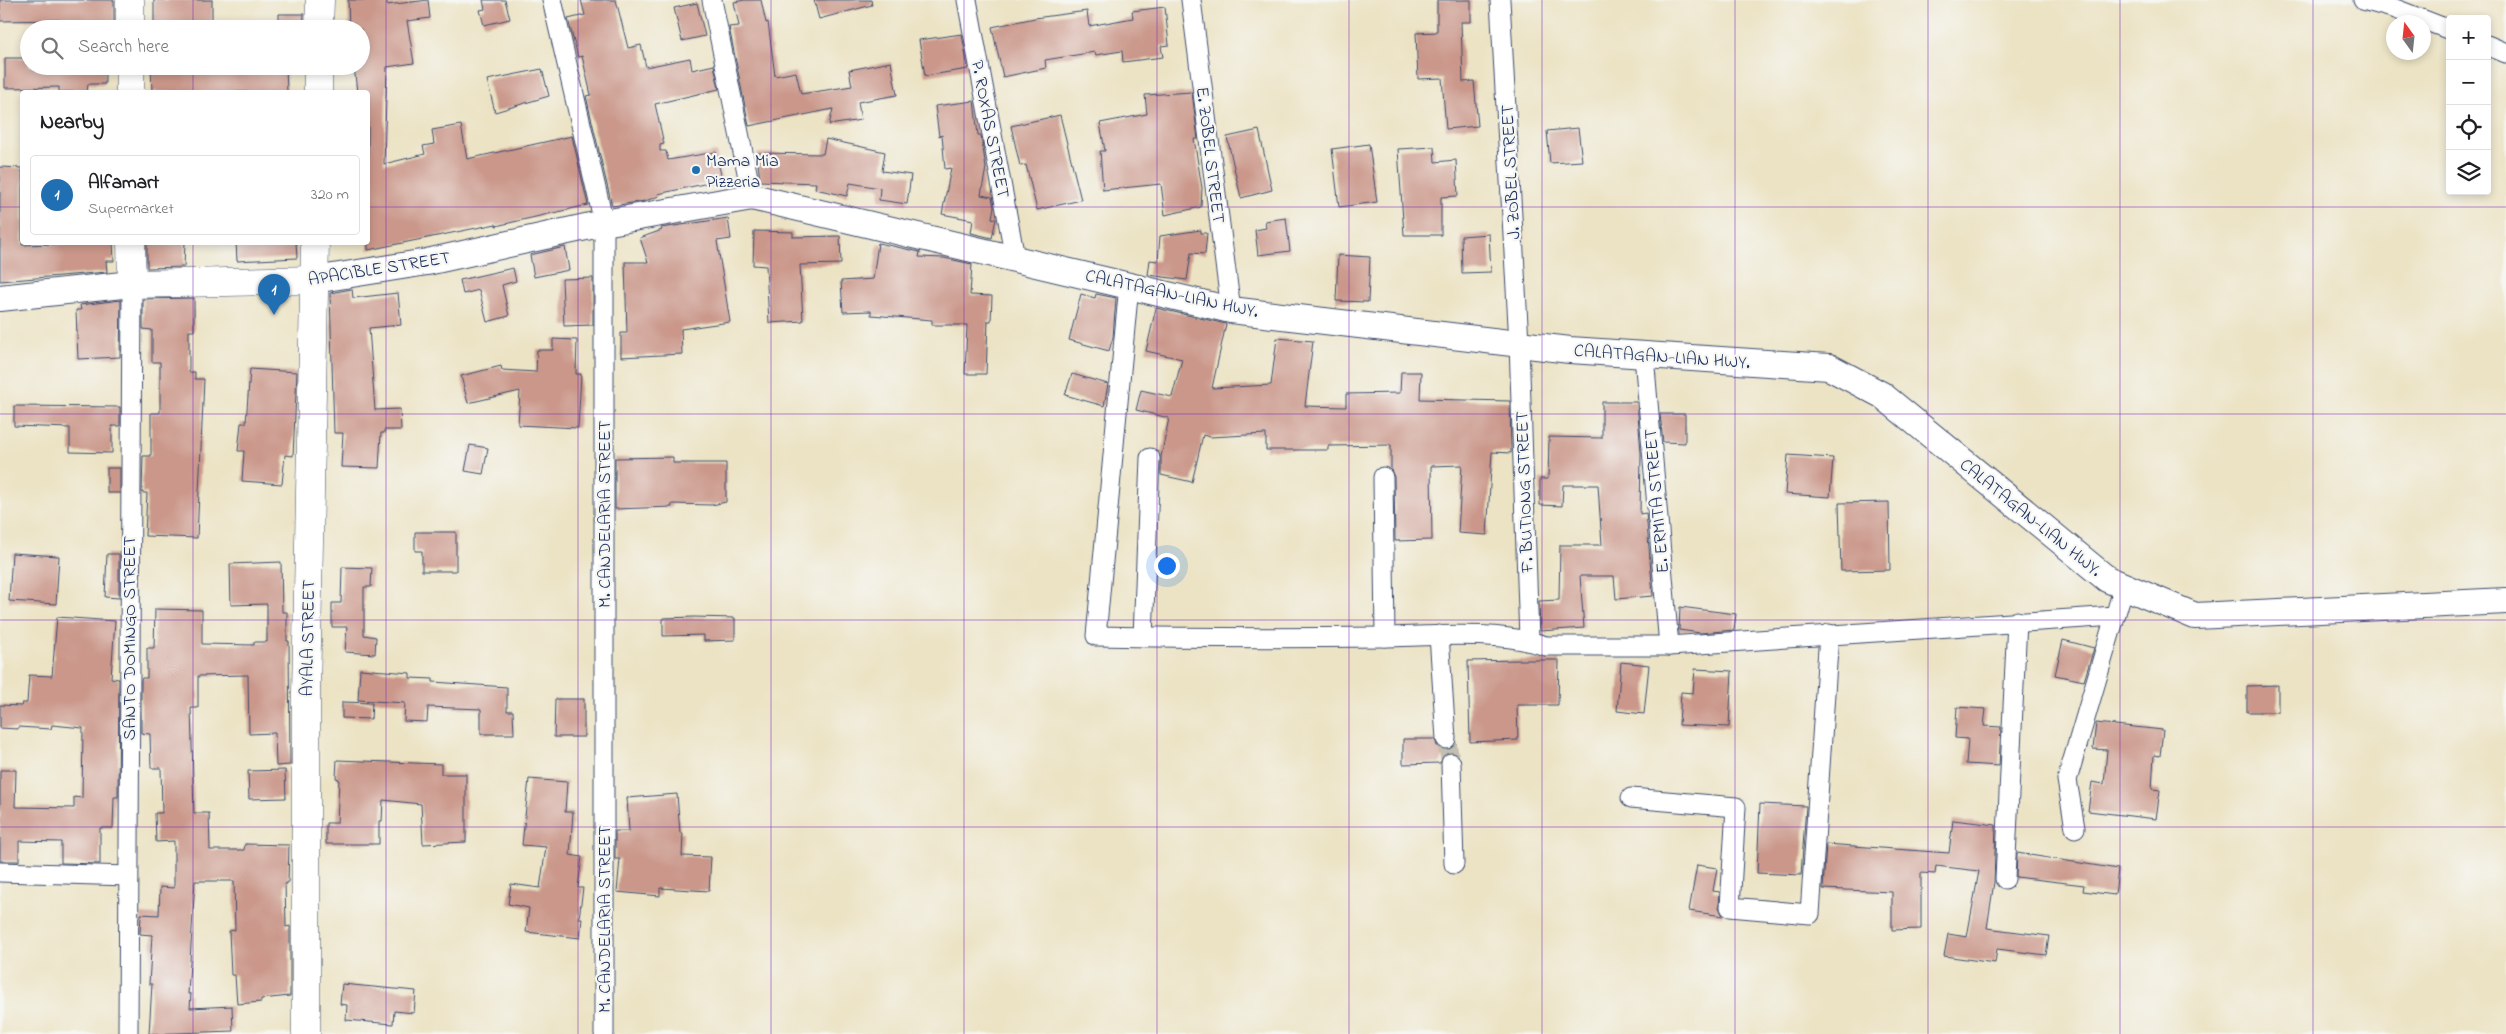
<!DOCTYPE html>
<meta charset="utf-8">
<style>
body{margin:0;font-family:"Indie Flower",sans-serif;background:#f6f6f6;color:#202124}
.controls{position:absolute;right:15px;top:15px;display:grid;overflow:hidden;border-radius:5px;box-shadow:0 2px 8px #0003}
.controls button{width:45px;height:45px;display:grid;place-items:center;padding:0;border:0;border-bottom:1px solid #e0e0e0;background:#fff;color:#202124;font:25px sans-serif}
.compass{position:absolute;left:2386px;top:15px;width:45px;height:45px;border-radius:50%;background:#fff;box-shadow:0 2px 8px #0003;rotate:345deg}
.you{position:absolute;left:1166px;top:565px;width:18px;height:18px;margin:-12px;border:4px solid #fff;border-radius:50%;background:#1a73e8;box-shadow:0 0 0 8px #1a73e833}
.badge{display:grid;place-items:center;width:32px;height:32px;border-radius:50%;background:#1f6fb2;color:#fff;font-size:16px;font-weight:700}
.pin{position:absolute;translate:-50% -41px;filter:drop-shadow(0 1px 2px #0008)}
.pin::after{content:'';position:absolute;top:26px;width:18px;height:15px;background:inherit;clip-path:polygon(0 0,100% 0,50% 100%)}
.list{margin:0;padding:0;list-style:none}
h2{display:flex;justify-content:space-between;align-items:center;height:65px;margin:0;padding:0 20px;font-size:21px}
h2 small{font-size:16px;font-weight:400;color:#757577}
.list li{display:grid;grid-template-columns:32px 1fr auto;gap:15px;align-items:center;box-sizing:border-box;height:80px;margin:0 10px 10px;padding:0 10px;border:1px solid #e0e0e0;border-radius:5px}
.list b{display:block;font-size:19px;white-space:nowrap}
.list p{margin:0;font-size:16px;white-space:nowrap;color:#757577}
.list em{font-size:16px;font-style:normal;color:#757577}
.icon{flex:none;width:28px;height:28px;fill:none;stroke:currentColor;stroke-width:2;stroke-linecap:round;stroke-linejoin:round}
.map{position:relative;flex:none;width:2506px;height:1034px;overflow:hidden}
.search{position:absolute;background:#fff;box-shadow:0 2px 8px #0003;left:20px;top:20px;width:350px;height:55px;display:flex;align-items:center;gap:12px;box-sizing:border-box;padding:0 18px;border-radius:28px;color:#757577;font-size:19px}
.panel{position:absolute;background:#fff;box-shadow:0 2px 8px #0003;left:20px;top:90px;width:350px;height:155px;border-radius:5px}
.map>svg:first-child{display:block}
.building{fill:#ca978a}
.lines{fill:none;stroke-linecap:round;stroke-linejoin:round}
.street-tunnel{stroke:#c2bfb0;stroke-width:19;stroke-dasharray:19 9;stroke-linecap:butt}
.street-casing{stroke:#3a4a6d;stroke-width:21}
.secondary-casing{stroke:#3a4a6d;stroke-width:28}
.primary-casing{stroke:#3a4a6d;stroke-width:29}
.street{stroke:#fff;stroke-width:19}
.secondary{stroke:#fff;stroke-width:26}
.primary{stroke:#fff;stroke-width:28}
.grid{fill:none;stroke:#7b2cbf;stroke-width:1;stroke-opacity:0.55}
.poi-dot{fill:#1f6fb2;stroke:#f6f6f2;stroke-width:2}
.labels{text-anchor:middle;stroke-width:4.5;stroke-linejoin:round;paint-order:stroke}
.street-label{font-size:18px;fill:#1b2f5e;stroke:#f6f6f2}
.poi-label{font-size:18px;fill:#1b2f5e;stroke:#f6f6f2;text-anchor:start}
</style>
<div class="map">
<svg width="2506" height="1034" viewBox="0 0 2506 1034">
<rect width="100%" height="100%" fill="#f6f6f2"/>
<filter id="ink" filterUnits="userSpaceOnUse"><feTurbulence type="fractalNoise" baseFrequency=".02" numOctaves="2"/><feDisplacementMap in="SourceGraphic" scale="10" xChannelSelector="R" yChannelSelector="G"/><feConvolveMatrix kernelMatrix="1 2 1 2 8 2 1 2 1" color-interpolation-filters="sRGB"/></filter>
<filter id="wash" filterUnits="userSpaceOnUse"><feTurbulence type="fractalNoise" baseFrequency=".0096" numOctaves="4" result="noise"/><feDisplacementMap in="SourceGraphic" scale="20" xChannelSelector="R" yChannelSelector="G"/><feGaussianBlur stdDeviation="1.12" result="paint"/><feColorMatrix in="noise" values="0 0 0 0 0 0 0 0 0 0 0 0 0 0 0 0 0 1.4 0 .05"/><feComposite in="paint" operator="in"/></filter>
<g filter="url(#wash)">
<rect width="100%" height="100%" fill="#ece3c4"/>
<g id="blocks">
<g class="building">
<polygon points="0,0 114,0 114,29 80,29 80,24 60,24 60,20 0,21"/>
<rect x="154" y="0" width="58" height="29"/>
<polygon points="348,0 387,0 387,5 428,0 430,18 407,21 414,63 387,67 384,164 425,154 423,146 434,144 432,130 461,125 467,159 572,136 588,205 496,226 496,224 368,250 368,92 357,92 354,66 361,66 361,29 349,29"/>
<polygon points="483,0 505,0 510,19 484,25 480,10 485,9"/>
<polygon points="581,0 616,0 628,48 641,45 646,67 690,58 692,70 714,65 719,89 655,104 664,144 660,145 660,151 666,151 668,160 716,152 722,180 658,194 659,196 645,201 612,206 586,96 591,95 582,56 578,57 568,19 585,15"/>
<polygon points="745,0 761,0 766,23 768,22 775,76 796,72 801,94 852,86 849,70 891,62 897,95 858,102 861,120 829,125 833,109 749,126 729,27 739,26 734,2"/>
<polygon points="814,0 871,0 872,5 819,19"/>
<polygon points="1437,0 1471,0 1471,22 1461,22 1463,82 1474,81 1478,126 1446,129 1442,78 1418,79 1416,33 1437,32"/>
<polygon points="697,3 705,36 682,41 674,8"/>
<polygon points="1165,7 1169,45 1161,46 1163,57 1123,62 1122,51 1096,55 1095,52 1045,60 1046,68 1003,77 992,27 1035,18 1087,11 1089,26 1133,18 1132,11"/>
<polygon points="279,14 304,14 303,29 279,29"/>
<polygon points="962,34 968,69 925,76 919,40"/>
<polygon points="5,58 29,58 29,66 105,66 105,84 88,84 87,92 59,92 59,87 5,88"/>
<polygon points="151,66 220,66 220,71 286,66 287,92 152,92"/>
<polygon points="542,69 549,96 495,112 487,80"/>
<polygon points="1192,92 1198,139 1194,139 1202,188 1201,207 1165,215 1161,184 1103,190 1100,151 1105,151 1100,123 1147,114 1145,95"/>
<polygon points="974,101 978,135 981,135 986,168 981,195 992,197 994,207 992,218 996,219 992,238 971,233 973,220 942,214 951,168 945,169 942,135 939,136 935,106"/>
<polygon points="1060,115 1081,200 1037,210 1026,165 1020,166 1011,126"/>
<polygon points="1578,128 1582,161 1550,163 1547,131"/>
<polygon points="1259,130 1272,190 1241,198 1227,137"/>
<polygon points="826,139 885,152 882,171 911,175 907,204 879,200 880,188 850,183 847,196 815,189 816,183 760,181 757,153 823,154"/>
<polygon points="1369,144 1377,202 1339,207 1332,149"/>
<polygon points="1434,147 1435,162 1456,160 1458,196 1441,197 1441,235 1404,235 1398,149"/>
<polygon points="0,167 22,168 22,245 113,242 114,261 106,261 107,272 0,281"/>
<polygon points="728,218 731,239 717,241 730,322 681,329 682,354 621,357 621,333 627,333 625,262 648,262 640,238 662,230 661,228"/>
<polygon points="1286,218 1290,251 1258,255 1255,230 1266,228 1265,221"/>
<polygon points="1201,230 1201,233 1207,233 1205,254 1191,253 1187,280 1148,275 1150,260 1158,261 1160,236"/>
<polygon points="754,231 793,232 793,237 840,236 841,264 800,265 803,321 769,323 766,266 753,265"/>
<polygon points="1489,234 1491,272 1462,273 1461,236"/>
<polygon points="147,242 185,242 184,267 147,268"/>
<polygon points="236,242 296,242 297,258 237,261"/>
<polygon points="878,243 920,252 919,257 944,258 972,264 970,295 992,296 991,321 988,321 986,374 965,374 967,325 932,325 932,320 871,315 871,311 843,312 841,281 873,279"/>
<polygon points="565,247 569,270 534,277 530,255"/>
<polygon points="1338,255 1370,257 1368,302 1336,301"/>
<polygon points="513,268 516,281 502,285 509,316 487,322 479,290 463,294 460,280"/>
<polygon points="593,278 593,325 564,326 562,279"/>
<polygon points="352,289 353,298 398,293 401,325 369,328 375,410 400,409 401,430 384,430 384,433 381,433 379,468 341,467 343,433 334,433 330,293"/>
<polygon points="1081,294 1095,298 1096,294 1116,298 1113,337 1109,351 1069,340"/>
<polygon points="194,298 194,331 189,331 189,372 195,372 195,379 204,379 197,538 145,536 147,493 142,493 143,456 151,456 151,413 160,413 160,362 152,362 152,330 143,329 143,299"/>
<polygon points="121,300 120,357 78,359 76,310 81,310 80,305"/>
<polygon points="1156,308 1226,324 1212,388 1271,385 1277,338 1313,341 1305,406 1346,407 1346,394 1400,393 1401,372 1421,372 1420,399 1510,401 1511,453 1492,452 1487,535 1458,533 1462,465 1431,466 1432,540 1395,541 1394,477 1391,470 1391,445 1328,446 1328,450 1266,450 1266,434 1210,437 1203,435 1192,482 1161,475 1161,457 1169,418 1136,410 1141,390 1172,397 1182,359 1146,351"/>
<polygon points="553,339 577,340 576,374 581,374 578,428 518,425 520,391 468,403 461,376 501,366 502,370 536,372 537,350 553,350"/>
<polygon points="250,369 297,372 293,456 285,455 282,484 242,481 244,451 238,451 241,423 246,423"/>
<polygon points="1072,374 1108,384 1104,406 1065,395"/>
<polygon points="1602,402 1637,402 1641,453 1640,514 1646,513 1653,596 1616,599 1614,576 1580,576 1584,628 1540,631 1539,601 1559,600 1560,545 1602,545 1598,485 1563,485 1562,506 1540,505 1540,479 1548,479 1549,437 1602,438"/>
<polygon points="14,406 120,407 120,426 112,426 112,453 70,452 70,428 14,426"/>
<polygon points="1660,414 1685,414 1685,443 1663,442"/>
<polygon points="470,445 488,448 483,474 465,471"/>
<polygon points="1788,455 1833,458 1830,497 1785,494"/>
<polygon points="673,457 673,463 726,463 726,502 712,505 672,504 672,507 615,509 615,458"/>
<rect x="107" y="468" width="13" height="25"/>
<polygon points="1889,502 1890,570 1841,571 1839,503"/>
<polygon points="415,532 456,532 456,571 422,571 422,551 415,551"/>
<polygon points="12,553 59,556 56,604 9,601"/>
<polygon points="107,554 119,554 119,598 105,597"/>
<polygon points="281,562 282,612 287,612 287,641 289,641 290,765 276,766 275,733 249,734 248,675 198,676 198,708 191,708 194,813 209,813 210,850 244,850 245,844 289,845 288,883 285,883 286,927 290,926 290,996 261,999 261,1002 237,1004 235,975 231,975 229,931 235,930 234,881 195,881 188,994 191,994 190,1008 232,1006 233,1031 149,1034 152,984 149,984 152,935 140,934 141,914 159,915 160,887 174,888 174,841 156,842 155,813 162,813 161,768 151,768 150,734 141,733 141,680 142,678 147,678 147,648 154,648 155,609 202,610 202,644 254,645 254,642 267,642 267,604 231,605 230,564"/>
<polygon points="342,567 372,568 371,587 364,587 364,635 376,637 375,654 345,652 347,627 332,627 332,603 341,603"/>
<polygon points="1680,607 1736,614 1734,630 1700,633 1679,630"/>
<polygon points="57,617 115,621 111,678 119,679 118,797 114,797 113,828 100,828 100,864 61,863 61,842 19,841 19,861 0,861 0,770 16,770 15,807 74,808 74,797 82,798 83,728 52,725 51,729 18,727 18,729 0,728 0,705 21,706 22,703 27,703 29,675 52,676"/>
<polygon points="694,617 735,618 735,640 704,641 704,635 663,636 663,618"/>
<polygon points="2063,640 2094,648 2084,681 2055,675"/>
<polygon points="1522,660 1559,660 1558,705 1517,705 1518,740 1470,742 1468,661"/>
<polygon points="1621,662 1649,665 1644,714 1617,711"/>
<polygon points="360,669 410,673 410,678 433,679 433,682 507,687 507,711 513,711 514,734 481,734 481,709 428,707 427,722 404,721 405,703 358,700"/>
<polygon points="1695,669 1732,671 1729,727 1679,725 1681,692 1693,693"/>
<polygon points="2278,685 2278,712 2247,712 2247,686"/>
<polygon points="555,699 584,699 584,737 554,737"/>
<polygon points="342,702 372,703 371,719 342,718"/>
<polygon points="1957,707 1986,709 1984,726 2001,727 1999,766 1966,764 1968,739 1955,738"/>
<polygon points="2096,723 2163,730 2160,756 2154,755 2152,789 2160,790 2156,819 2088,811 2092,782 2104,784 2107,750 2093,749"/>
<polygon points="1403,739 1435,739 1437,746 1446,750 1453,748 1456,743 1456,753 1446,753 1440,763 1403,764"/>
<polygon points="337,760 441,764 441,774 466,774 466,842 423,844 421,804 383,800 382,821 379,821 379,844 326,844 326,823 337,823 339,779 336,778"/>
<polygon points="285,770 286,798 249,799 248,771"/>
<polygon points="529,779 567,782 565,812 573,812 570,855 582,857 578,888 583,888 579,918 582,918 580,938 526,932 529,908 508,904 511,884 540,888 546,847 522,845"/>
<polygon points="677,794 680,833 683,833 682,856 711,857 709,891 660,888 660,896 617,892 620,859 615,859 615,831 629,831 627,798"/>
<polygon points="1760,804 1806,806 1801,875 1757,873"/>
<polygon points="1953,820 1996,825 1994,882 1987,928 2049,936 2046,955 1997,949 1995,963 1944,956 1948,934 1967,937 1979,871 1936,866 1935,874 1921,873 1921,929 1892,930 1892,892 1823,889 1826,844 1949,853"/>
<polygon points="2017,853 2118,869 2115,895 2083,891 2084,885 2016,877"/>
<polygon points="1697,865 1717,868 1713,891 1720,892 1719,907 1723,916 1689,911"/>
<polygon points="342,984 416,991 414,1013 394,1011 393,1024 346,1020 347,1005 340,1004"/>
</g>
</g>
</g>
<g filter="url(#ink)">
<use href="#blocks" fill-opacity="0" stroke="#3a4a6d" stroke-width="1"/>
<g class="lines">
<polyline class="street-tunnel" points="1446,739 1451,763"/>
<defs>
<g id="street">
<polyline points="552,0 604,223 604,1034"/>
<polyline points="712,0 752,197"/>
<polyline points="967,0 1015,258"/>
<polyline points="1191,0 1231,310"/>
<polyline points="1500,0 1519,343 1529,640"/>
<polyline points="2363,0 2393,8 2450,30"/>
<polyline points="2487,45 2506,53"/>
<path d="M1129,285L1096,636C1192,638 1288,638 1384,637C1434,636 1498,630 1546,646H1669L2115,616"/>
<polyline points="1644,356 1669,646"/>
<polyline points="1383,477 1385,637"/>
<polyline points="1439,635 1446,739"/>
<polyline points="1143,637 1150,458"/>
<polyline points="1451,763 1454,864"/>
<polyline points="1631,798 1736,807 1730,907 1810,914 1829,634"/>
<polyline points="2075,828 2067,780 2124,586"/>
<polyline points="0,872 128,876"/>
<polyline points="2005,879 2017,621"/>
<polyline points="128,1034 132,284"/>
</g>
<g id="secondary">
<polyline points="314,280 427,262 604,223 752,197 1231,310 1570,350 1829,367 1882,395 2107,579 2195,616 2506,601"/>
<polyline points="0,298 132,284"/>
</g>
<g id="primary">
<polyline points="130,0 130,29"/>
<polyline points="319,29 320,0"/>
<polyline points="130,66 130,92"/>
<polyline points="318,92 318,66"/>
<polyline points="131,242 132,284 314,280"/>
<polyline points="306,1034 306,693 315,242"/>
</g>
</defs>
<use href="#street" class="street-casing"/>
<use href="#secondary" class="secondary-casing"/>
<use href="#primary" class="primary-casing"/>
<use href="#street" class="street"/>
<use href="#secondary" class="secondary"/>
<use href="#primary" class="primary"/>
</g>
</g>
<path class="grid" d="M193,0V29M386,0V1034M578,0V1034M771,0V1034M964,0V1034M1157,0V1034M1349,0V1034M1542,0V1034M1735,0V1034M1928,0V1034M2120,0V1034M2313,0V1034M193,66V92M0,207H22M368,207H2506M193,242V1034M0,414H2506M0,620H2506M0,827H2506"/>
<circle class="poi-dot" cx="696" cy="170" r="5"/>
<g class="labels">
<g class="street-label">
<text transform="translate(991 129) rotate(79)" y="6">P. ROXAS STREET</text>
<text transform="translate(1211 155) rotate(83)" y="6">E. ZOBEL STREET</text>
<text transform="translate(1510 172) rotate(-93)" y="6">J. ZOBEL STREET</text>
<text transform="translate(379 268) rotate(-9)" y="6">APACIBLE STREET</text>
<text transform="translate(1172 293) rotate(12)" y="6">CALATAGAN-LIAN HWY.</text>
<text transform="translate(1662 356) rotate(4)" y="6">CALATAGAN-LIAN HWY.</text>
<text transform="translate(1524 492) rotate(-92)" y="6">F. BUTIONG STREET</text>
<text transform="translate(1656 501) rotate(-95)" y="6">E. ERMITA STREET</text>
<text transform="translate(604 514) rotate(-90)" y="6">M. CANDELARIA STREET</text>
<text transform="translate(2031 517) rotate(39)" y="6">CALATAGAN-LIAN HWY.</text>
<text transform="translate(129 638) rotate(-90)" y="6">SANTO DOMINGO STREET</text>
<text transform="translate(307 638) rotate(-89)" y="6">AYALA STREET</text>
<text transform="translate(604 919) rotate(-90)" y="6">M. CANDELARIA STREET</text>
</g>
<g class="poi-label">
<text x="706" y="166">Mama Mia<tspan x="706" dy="21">Pizzeria</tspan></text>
</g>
</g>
</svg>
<div class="controls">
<button>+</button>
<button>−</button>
<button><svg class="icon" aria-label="locate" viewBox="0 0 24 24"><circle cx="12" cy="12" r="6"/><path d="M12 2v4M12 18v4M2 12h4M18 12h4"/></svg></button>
<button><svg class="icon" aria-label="layers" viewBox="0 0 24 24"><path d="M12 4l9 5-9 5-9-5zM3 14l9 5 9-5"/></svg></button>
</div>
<svg class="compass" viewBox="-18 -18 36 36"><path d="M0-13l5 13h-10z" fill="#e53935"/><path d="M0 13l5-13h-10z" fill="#757577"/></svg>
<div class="you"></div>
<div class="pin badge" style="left:274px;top:315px">1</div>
<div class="search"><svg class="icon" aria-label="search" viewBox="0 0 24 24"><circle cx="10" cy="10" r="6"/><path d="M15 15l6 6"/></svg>Search here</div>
<section class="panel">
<h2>Nearby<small></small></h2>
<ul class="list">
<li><span class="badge">1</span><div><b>Alfamart</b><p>Supermarket</p></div><em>320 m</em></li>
</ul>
</section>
</div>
